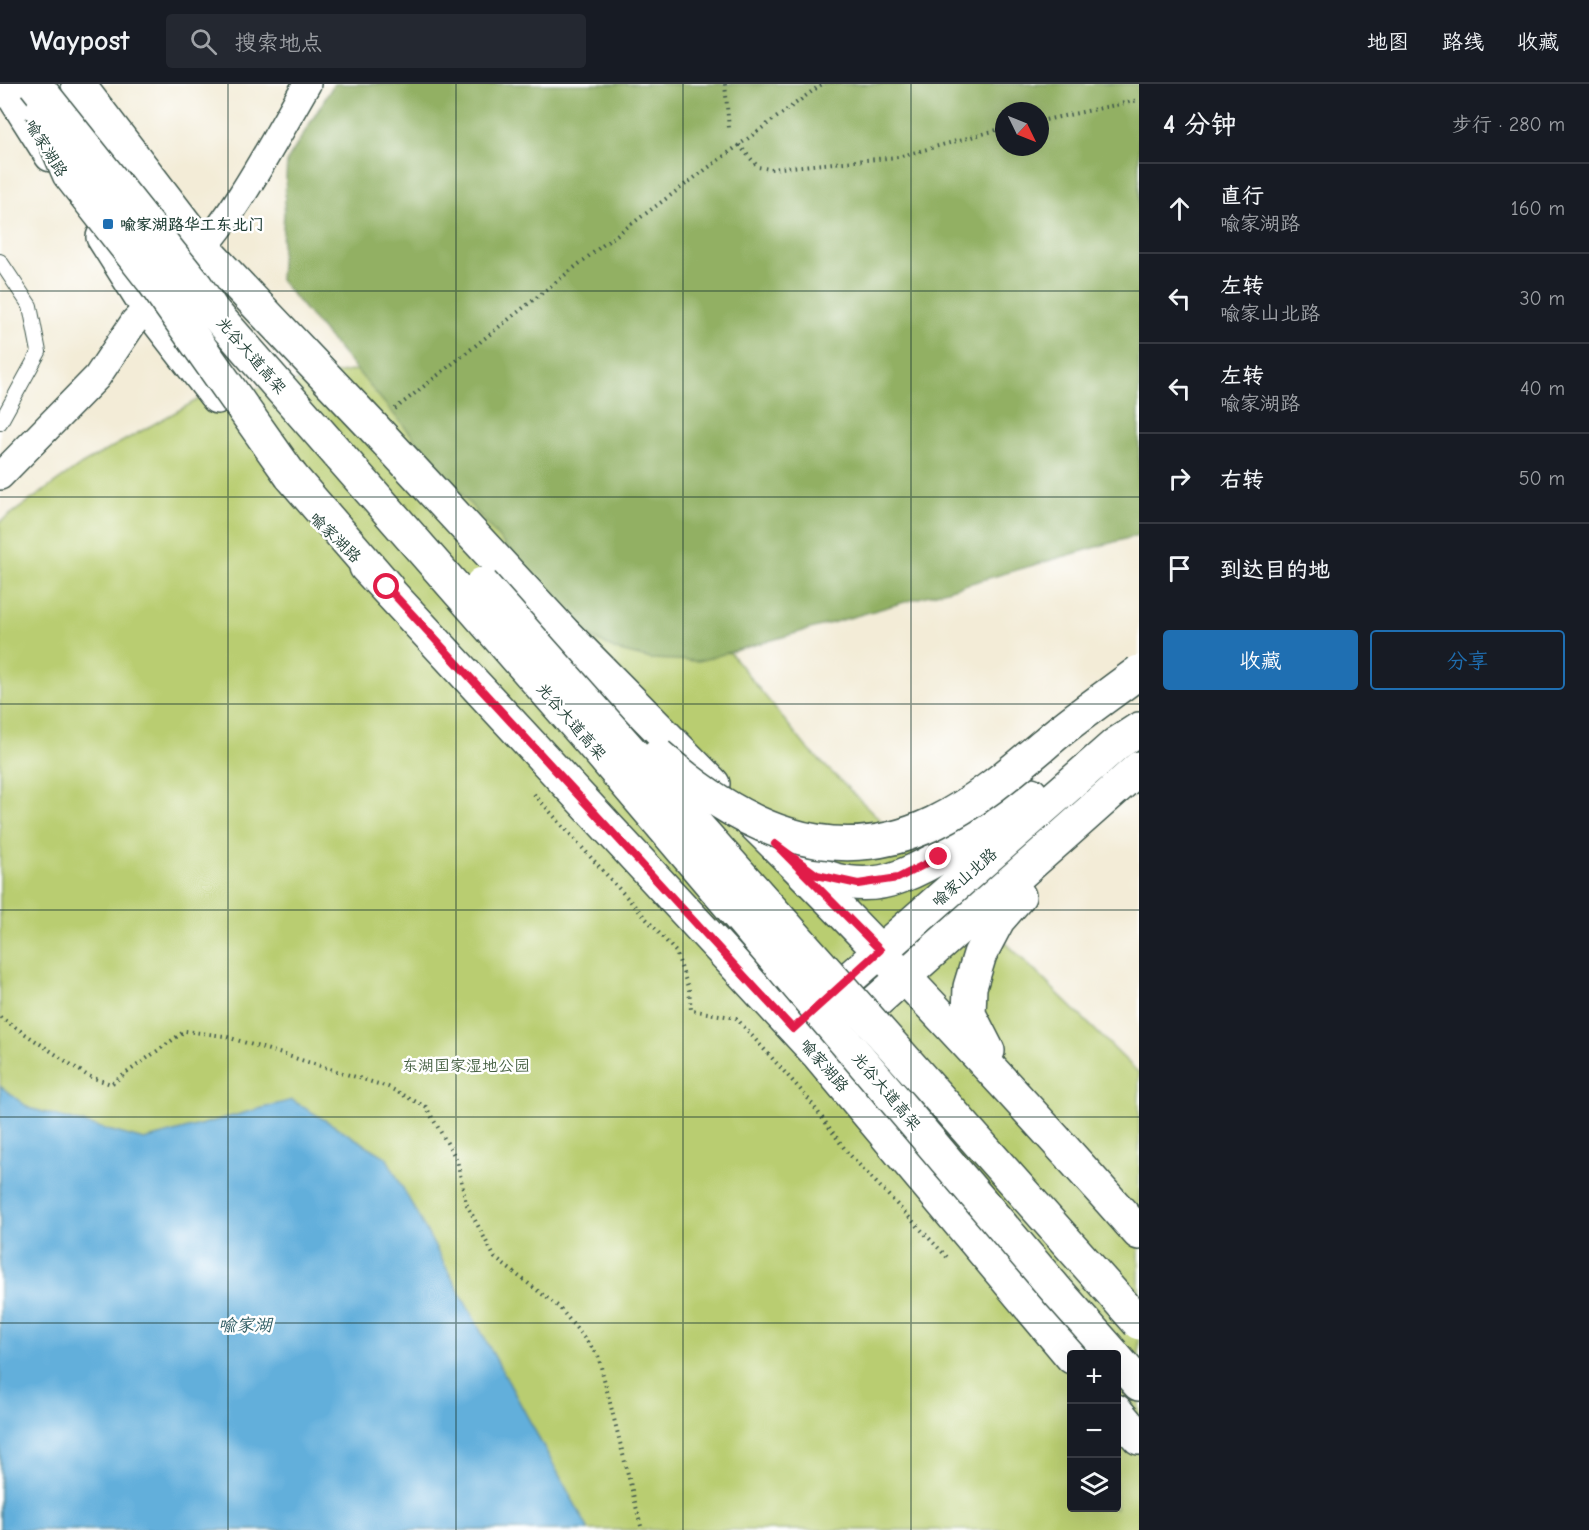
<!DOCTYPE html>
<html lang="zh">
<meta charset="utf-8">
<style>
body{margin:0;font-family:"Comic Neue","LXGW WenKai TC",sans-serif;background:#242831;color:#f1f3f6}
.controls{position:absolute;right:18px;bottom:18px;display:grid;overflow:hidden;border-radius:6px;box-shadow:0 6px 24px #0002}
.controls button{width:54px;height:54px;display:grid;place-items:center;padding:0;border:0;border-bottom:2px solid #363941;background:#171b24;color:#f1f3f6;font:30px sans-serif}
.compass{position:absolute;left:995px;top:18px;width:54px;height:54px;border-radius:50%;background:#171b24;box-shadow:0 6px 24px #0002;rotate:133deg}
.stop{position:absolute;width:18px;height:18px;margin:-14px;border:4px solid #e11d48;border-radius:50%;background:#fff}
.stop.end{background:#e11d48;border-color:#fff;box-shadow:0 2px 6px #0008}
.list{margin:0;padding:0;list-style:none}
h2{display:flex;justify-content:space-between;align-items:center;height:78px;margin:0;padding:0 24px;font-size:26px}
h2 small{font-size:20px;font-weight:400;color:#9ea1a6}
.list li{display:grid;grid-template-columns:39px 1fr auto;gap:18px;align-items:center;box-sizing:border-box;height:90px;padding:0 24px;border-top:2px solid #363941}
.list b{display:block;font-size:22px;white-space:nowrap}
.list p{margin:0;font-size:20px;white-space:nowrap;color:#9ea1a6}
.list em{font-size:20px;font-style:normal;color:#9ea1a6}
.actions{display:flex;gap:12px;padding:18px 24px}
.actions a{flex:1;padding:14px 0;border:2px solid #1f6fb2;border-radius:6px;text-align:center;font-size:21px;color:#1f6fb2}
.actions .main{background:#1f6fb2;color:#fff}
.icon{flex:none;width:33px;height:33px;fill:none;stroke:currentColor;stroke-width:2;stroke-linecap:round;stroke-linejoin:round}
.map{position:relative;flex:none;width:1139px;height:1446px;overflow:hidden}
header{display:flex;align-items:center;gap:36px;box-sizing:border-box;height:84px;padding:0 30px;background:#171b24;border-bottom:2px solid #363941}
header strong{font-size:28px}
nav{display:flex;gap:33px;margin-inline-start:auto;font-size:21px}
.search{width:420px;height:54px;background:#242831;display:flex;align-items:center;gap:15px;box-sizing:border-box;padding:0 21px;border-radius:6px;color:#9ea1a6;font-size:22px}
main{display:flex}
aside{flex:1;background:#171b24}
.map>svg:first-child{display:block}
.green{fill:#b9cd71;stroke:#6c8552;stroke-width:1.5;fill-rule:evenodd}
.forest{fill:#92b063;stroke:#58764c;stroke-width:1.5;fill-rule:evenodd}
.water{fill:#62afdb;stroke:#407688;stroke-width:1.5}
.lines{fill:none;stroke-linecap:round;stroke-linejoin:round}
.lane-casing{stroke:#3f574c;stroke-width:16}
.street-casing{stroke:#3f574c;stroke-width:30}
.secondary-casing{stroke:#3f574c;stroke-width:36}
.highway-casing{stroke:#3f574c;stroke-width:36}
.path{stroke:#3f574c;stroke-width:4;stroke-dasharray:1.5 4.5;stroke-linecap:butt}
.lane{stroke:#fff;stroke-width:14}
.street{stroke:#fff;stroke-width:27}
.secondary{stroke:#fff;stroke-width:33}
.highway{stroke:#fff;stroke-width:33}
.highway-bridge-casing{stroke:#3f574c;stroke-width:36;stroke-linecap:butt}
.highway-bridge{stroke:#fff;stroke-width:33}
.route{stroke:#e11d48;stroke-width:8}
.grid{fill:none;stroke:#1f3d34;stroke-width:1.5;stroke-opacity:0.55}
.poi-dot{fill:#1f6fb2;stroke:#fff;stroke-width:2}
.labels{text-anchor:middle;stroke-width:5;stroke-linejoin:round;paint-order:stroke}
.street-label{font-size:16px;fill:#1f3d34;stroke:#fff}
.poi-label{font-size:16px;font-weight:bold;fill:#1f3d34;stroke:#fff;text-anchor:start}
.park-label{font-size:16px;fill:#466143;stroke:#fff}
.water-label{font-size:18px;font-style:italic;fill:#335f66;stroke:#fff}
</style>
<header>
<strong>Waypost</strong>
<div class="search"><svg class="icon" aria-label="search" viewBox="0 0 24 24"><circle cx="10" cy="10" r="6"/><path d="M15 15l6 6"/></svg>搜索地点</div>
<nav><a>地图</a><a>路线</a><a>收藏</a></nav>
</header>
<main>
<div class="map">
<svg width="1139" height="1446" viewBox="0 0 1139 1446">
<rect width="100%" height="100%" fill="#fff"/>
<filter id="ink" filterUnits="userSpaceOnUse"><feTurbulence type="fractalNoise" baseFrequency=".0167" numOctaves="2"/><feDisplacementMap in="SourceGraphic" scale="12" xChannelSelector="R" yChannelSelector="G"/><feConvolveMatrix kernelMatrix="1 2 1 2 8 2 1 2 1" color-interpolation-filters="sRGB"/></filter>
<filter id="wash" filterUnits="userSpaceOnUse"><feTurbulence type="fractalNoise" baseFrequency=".008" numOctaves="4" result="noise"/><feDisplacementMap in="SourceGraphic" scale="24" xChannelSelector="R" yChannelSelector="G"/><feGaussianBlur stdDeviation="1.35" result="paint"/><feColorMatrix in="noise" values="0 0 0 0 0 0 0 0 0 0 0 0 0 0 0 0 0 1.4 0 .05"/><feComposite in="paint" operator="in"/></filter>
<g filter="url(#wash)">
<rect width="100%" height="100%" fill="#f3ecd7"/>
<path class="green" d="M356,286L483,325L611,421L807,664L1139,989V1446H0V438L82,380L199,315ZM1072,1270H1116V1424H1072Z"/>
<path class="forest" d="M334,0H1139V451L699,577L651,575L616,566L577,546L280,196L287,77ZM1004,27H1040V63H1004Z"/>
<polygon class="water" points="0,1002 29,1024 144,1056 292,1016 386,1073 589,1446 0,1446"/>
</g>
<g filter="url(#ink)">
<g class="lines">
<defs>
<polyline id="lane" points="0,177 30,222 39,268 0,339"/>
<g id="street">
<path d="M190,179C236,131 273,58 307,0"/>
<polyline points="0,392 97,293 134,238 162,209"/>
</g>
<g id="secondary">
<polyline points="6,0 51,71"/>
<polyline points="78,0 204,165 373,343 564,549 713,700"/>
<polyline points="103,153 148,224 217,313"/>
<polyline points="366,483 817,969 1072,1273"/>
<path d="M748,734C884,867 1013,1007 1139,1149"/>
<path d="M803,781C830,800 868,805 899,793C947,775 990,739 1031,710"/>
<polyline points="818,922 1116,660 1139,645"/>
<polyline points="843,947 1139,684"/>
<polyline points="988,967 969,930 970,903 980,870 998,836 1019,812"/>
<polyline points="1116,1327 1139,1354"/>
</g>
<g id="highway">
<polyline points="291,392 387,503"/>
<polyline points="1116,1274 1139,1300"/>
</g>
</defs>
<use href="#lane" class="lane-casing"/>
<use href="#street" class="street-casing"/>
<use href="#secondary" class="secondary-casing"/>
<use href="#highway" class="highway-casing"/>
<g class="path">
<polyline points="725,0 729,44"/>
<polyline points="1040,37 1139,16"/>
<polyline points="739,61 758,83 770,85 898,73 1004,44"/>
<polyline points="395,325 603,161 822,0"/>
<polyline points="534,710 676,868 689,906 691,926 736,934 807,1013 847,1068 947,1173"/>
<polyline points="0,933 88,992 111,1000 185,947 224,952 388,1003 426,1023 457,1076 466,1119 495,1174 559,1223 598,1271 642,1446"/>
</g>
<use href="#lane" class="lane"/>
<use href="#street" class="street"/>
<use href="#secondary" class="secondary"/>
<use href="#highway" class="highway"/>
<defs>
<g id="highway-bridge">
<polyline points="35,0 196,202 212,226 601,670 1058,1208 1113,1270"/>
<polyline points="42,27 69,90 153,197 291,392"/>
<polyline points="482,500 1139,1239"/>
<path d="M658,671C737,741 830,789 934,739C979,717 1017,683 1055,651C1082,629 1111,609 1139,588"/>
</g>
</defs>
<use href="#highway-bridge" class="highway-bridge-casing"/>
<use href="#highway-bridge" class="highway-bridge"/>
</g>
</g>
<g class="lines" filter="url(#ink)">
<polyline class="route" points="387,503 793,945 880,866 775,760 817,791 858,800 898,794 939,773"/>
</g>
<path class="grid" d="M228,0V1446M456,0V1446M683,0V1446M911,0V1446M0,207H1139M0,413H1139M0,620H1139M0,826H1139M0,1033H1139M0,1239H1139"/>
<rect class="poi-dot" x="102" y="134" width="12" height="12" rx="3"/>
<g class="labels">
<g class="street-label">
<text transform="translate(47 64) rotate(58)" y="6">喻家湖路</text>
<text transform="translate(252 271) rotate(49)" y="6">光谷大道高架</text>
<text transform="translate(336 453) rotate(44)" y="6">喻家湖路</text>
<text transform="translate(572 637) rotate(49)" y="6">光谷大道高架</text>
<text transform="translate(964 793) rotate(-41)" y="6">喻家山北路</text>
<text transform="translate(825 981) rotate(49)" y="6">喻家湖路</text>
<text transform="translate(887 1007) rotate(50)" y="6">光谷大道高架</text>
</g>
<g class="poi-label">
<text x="120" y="146">喻家湖路华工东北门</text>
</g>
<g class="park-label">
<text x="466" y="987">东湖国家湿地公园</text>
</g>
<g class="water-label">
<text x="245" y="1247">喻家湖</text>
</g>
</g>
</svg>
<div class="controls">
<button>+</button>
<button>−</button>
<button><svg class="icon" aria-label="layers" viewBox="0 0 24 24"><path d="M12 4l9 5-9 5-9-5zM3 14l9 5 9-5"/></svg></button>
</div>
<svg class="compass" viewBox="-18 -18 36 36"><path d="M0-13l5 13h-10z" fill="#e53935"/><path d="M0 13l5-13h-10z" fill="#9ea1a6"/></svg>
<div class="stop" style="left:387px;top:503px"></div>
<div class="stop end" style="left:939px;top:773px"></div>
</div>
<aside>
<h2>4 分钟<small>步行 · 280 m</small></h2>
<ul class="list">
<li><svg class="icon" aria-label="ahead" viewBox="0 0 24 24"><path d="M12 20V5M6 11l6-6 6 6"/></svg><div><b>直行</b><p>喻家湖路</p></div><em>160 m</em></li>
<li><svg class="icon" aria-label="left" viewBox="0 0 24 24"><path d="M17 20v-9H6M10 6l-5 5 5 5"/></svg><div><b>左转</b><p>喻家山北路</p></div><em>30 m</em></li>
<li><svg class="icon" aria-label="left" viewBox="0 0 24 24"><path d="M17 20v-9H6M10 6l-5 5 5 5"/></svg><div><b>左转</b><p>喻家湖路</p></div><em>40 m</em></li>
<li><svg class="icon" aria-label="right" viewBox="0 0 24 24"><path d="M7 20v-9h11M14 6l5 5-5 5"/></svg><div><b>右转</b></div><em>50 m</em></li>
<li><svg class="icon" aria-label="arrive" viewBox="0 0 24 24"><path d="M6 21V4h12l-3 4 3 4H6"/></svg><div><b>到达目的地</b></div></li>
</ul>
<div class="actions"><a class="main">收藏</a><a>分享</a></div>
</aside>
</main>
